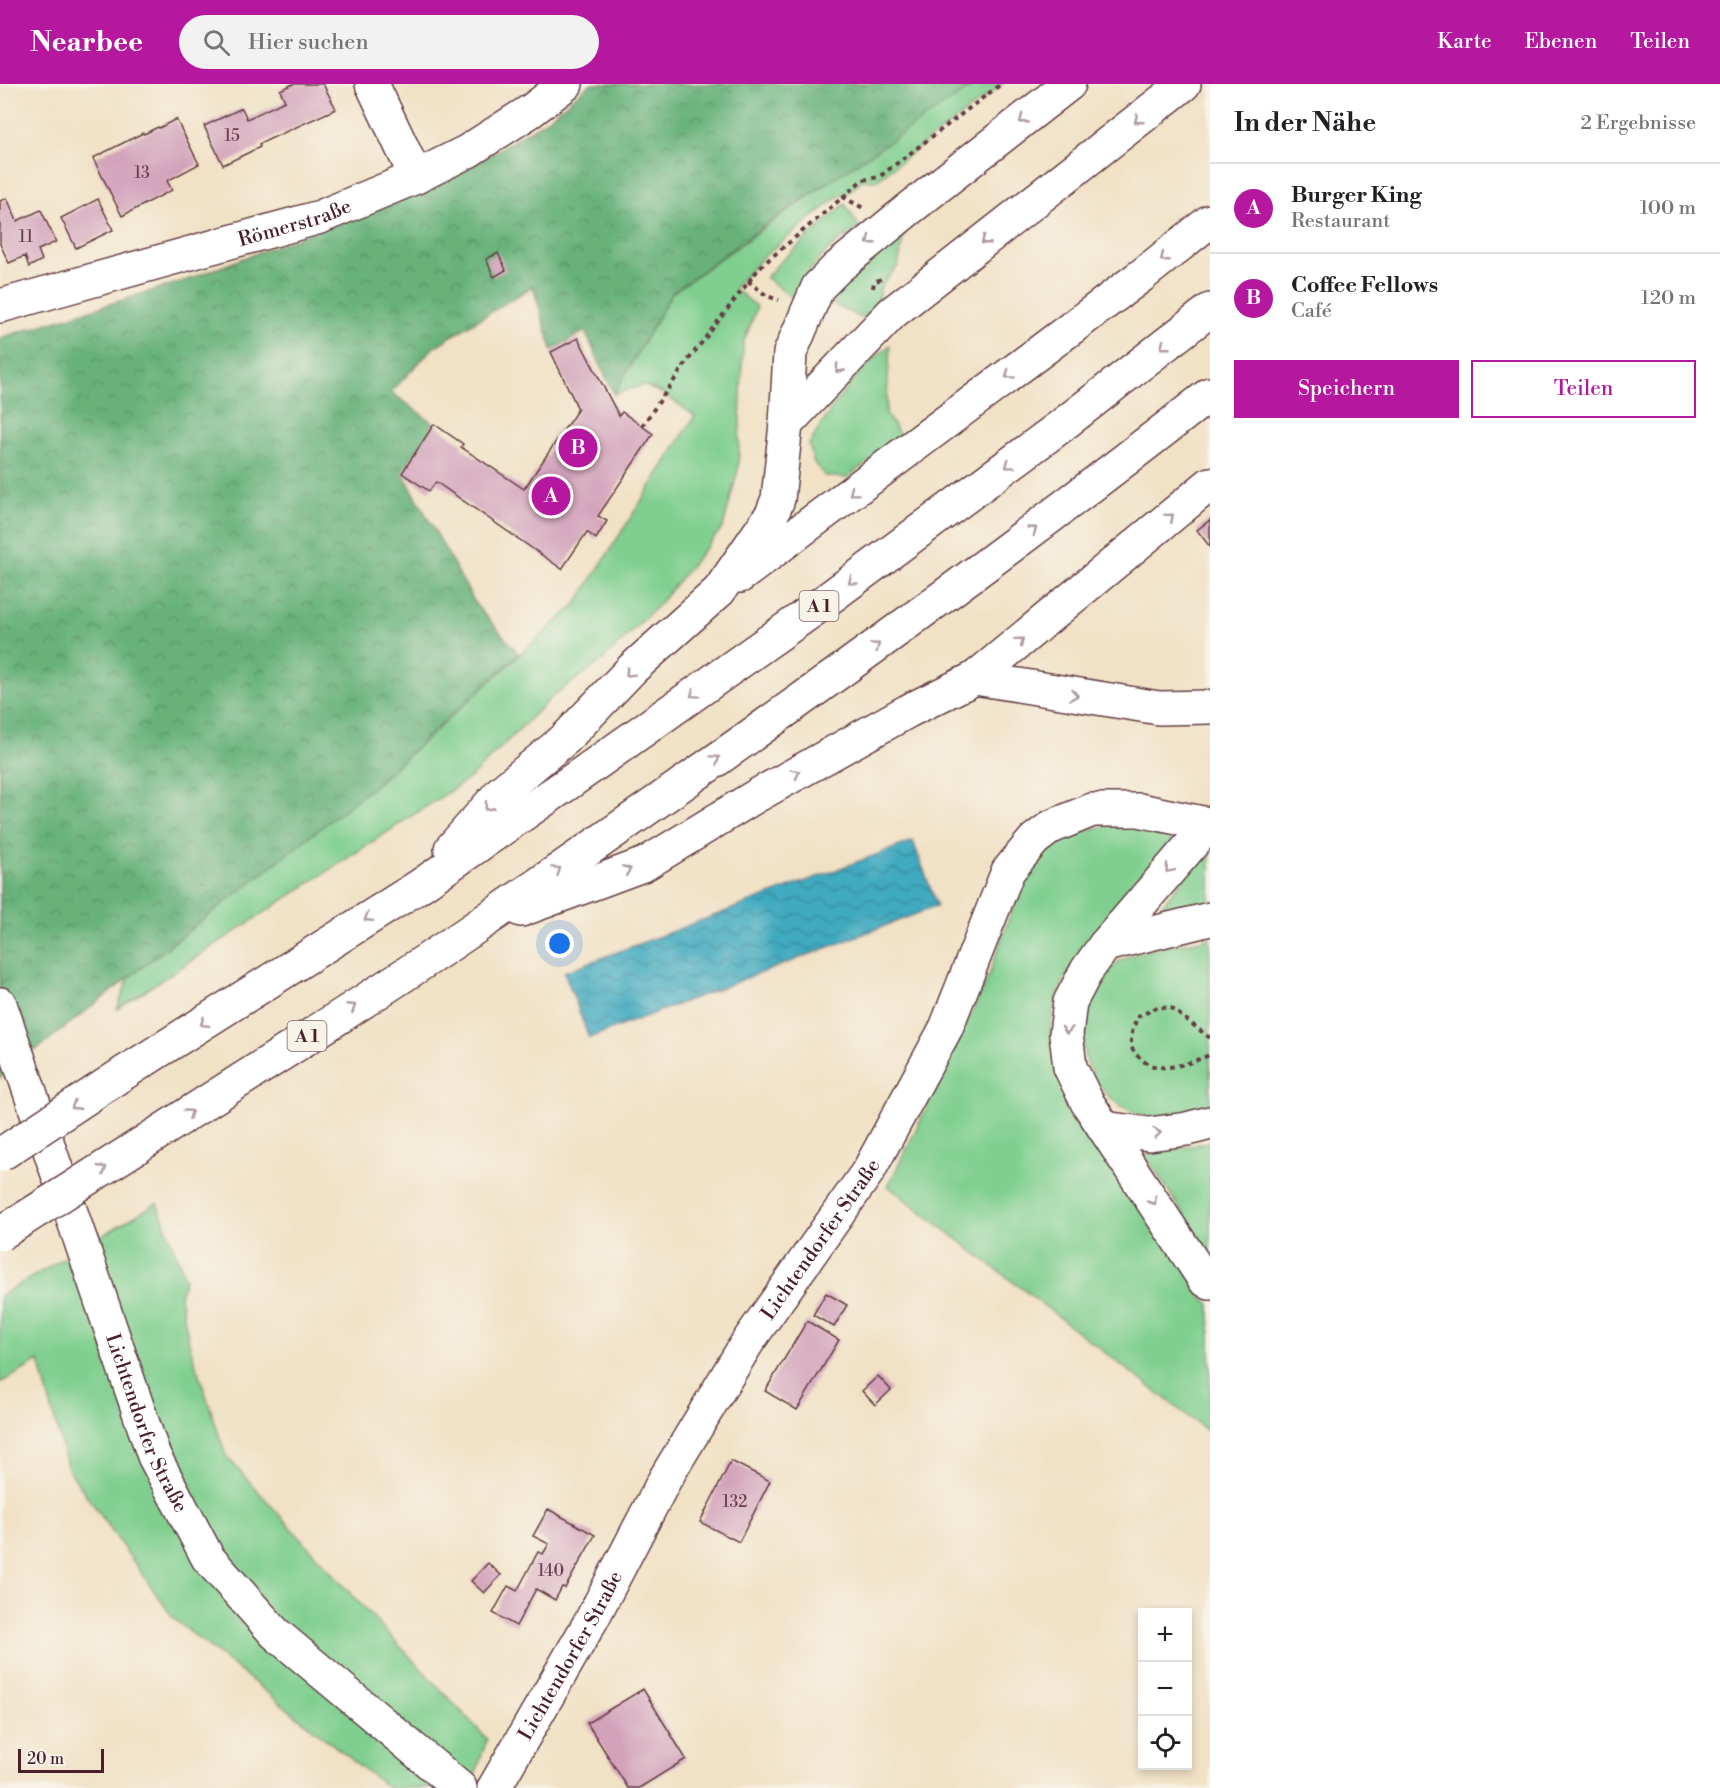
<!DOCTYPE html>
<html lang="de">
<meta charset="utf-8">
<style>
body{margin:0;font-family:"Libre Bodoni",serif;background:#f2f2f2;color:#202124}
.controls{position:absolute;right:18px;bottom:18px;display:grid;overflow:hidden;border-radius:0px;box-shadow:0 3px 9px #0003}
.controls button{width:54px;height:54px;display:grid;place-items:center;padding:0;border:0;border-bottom:2px solid #e0e0e0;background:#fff;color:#202124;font:30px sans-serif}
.scale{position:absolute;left:18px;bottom:15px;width:86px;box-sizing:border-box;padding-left:6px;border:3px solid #4a1f2b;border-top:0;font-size:16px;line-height:21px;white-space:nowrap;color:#4a1f2b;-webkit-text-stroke:4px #f7f3e8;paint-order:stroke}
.you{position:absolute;left:560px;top:860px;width:21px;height:21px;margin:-15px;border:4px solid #fff;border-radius:50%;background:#1a73e8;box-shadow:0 0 0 9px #1a73e833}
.badge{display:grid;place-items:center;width:39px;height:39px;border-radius:50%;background:#b5179e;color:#fff;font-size:20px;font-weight:700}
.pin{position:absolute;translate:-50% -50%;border:3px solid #fff;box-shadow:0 2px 6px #0006}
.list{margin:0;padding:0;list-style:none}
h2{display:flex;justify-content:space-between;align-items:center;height:78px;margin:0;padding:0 24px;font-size:26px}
h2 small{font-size:20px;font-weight:400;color:#757577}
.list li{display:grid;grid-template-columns:39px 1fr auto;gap:18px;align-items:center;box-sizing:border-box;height:90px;padding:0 24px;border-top:2px solid #e0e0e0}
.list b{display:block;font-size:22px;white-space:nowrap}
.list p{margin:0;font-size:20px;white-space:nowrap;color:#757577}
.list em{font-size:20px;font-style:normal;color:#757577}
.actions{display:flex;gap:12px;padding:18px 24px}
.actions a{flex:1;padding:14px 0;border:2px solid #b5179e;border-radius:0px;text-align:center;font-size:21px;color:#b5179e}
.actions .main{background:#b5179e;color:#fff}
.icon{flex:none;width:33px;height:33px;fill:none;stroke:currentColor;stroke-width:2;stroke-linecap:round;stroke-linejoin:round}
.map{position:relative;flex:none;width:1210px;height:1704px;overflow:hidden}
header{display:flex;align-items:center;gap:36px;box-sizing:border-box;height:84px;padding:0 30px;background:#b5179e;color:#fff}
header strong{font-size:28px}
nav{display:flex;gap:33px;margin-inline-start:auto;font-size:21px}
.search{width:420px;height:54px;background:#f2f2f2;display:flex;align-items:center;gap:15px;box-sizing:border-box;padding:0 21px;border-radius:33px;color:#757577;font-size:22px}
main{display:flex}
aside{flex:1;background:#fff}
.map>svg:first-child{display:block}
.grass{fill:#80cf90;stroke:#65775e;stroke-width:1.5}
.forest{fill:url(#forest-crowns);stroke:#596852;stroke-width:1.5}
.water{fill:url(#water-waves);stroke:#466476;stroke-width:1.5}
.building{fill:#d2a2ba}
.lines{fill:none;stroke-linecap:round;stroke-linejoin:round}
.minor-casing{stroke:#633c42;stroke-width:36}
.highway-casing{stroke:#633c42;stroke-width:36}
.path{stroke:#633c42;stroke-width:4;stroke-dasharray:4.5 4.5;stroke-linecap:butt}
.minor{stroke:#fff;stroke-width:33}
.highway{stroke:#fff;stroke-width:33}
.highway-bridge-casing{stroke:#633c42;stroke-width:36;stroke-linecap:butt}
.highway-bridge{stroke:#fff;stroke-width:33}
.oneway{stroke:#ae9aa0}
.labels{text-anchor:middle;stroke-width:5;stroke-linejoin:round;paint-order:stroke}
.number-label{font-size:16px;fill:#6c404f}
.shield{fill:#f7f3e8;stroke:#7e5f64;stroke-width:1.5}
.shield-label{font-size:18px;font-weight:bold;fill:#4a1f2b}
.street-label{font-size:20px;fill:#4a1f2b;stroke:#f7f3e8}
</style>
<header>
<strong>Nearbee</strong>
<div class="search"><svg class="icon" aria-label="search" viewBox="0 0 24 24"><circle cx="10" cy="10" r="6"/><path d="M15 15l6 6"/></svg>Hier suchen</div>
<nav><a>Karte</a><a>Ebenen</a><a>Teilen</a></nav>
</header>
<main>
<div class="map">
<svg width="1210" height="1704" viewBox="0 0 1210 1704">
<defs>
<pattern id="forest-crowns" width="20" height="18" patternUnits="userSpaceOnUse" patternTransform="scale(1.5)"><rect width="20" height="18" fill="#68b27a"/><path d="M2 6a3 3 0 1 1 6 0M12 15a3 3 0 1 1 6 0" fill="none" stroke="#589064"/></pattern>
<pattern id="water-waves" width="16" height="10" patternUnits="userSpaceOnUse" patternTransform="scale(1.5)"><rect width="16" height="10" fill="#41aac0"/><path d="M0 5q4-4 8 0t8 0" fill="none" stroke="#388a9c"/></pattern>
</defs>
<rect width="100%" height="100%" fill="#f7f3e8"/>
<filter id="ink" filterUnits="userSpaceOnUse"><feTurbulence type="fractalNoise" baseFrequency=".0167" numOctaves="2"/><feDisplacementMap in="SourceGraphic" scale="12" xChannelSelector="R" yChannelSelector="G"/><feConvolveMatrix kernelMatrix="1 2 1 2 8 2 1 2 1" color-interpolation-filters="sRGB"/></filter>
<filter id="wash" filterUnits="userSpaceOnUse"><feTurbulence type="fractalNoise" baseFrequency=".008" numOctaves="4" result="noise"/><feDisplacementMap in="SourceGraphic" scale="24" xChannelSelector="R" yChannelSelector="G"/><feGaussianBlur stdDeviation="1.35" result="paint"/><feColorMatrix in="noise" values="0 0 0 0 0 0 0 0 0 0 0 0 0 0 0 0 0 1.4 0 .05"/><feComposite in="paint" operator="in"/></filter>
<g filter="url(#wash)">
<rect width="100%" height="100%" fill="#f1e1c5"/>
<g class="grass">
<polygon points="967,0 1003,0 875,97 862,96 849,108 836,114 762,174 734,204 757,223 743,260 738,386 723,443 659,520 603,576 553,612 470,694 117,925 129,893 373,703 576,520 695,332 662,309 643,301 614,310 672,209"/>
<path d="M845,120L860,144C829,158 810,186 791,213L766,194L777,181Z"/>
<polygon points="904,150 898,182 881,202 877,225 861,234 833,220 841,203"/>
<path d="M890,261L886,330L902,354L846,394L825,392L814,379L809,361C830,324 855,288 890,261Z"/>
<path d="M1118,738L1154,745L1175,755L1072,883C1058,905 1052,924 1050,950L1202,1213L1210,1220V1349L888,1102L936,1005L988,894L1024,791L1051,763L1070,751Z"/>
<polygon points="1210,768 1210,824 1162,834 1154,831 1200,774"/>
<path d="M1210,854V1021C1198,1027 1185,1033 1171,1034C1113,1038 1074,986 1082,931C1083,924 1088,917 1091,910C1099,895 1109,882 1125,874C1147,862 1184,861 1210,854Z"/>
<polygon points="1210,1058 1210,1171 1145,1071"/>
<polygon points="157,1119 185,1194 180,1213 190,1263 226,1372 350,1509 487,1655 471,1704 388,1704 174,1535 68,1385 39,1277 0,1299 0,1212"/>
</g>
<polygon class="forest" points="590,0 976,0 782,129 672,209 614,310 585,247 552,266 533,202 434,263 391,308 434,340 403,389 476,521 519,570 373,703 0,994 0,254 184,197 453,94 545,37"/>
<polygon class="water" points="913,757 937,822 589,954 564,888"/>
<g id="blocks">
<g class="building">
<polygon points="293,0 323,0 336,25 259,60 260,63 223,81 204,42 242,24 247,35 285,17 280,6"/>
<polygon points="176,35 199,80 167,97 172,106 122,132 93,74 143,49 144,50 158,43 159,44"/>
<polygon points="7,114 17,137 41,126 56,158 38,166 42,176 29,183 25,172 9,179 0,160 0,117"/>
<polygon points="98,115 113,146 76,164 61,134"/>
<polygon points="498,169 506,186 494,193 486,175"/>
<polygon points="578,254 619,332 622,328 653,350 598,432 607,437 596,455 587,448 562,485 436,398 429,407 402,389 434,340 463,360 461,363 524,405 578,325 551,268"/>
<polygon points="1210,436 1210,463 1197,446"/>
<polygon points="826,1209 847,1221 834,1243 813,1231"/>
<polygon points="807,1237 839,1256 797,1326 765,1307"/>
<polygon points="878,1292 891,1306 875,1321 862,1307"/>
<polygon points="731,1377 770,1397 739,1458 700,1438"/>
<polygon points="548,1425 595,1451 565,1504 562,1503 555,1516 536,1505 516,1542 493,1529 508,1502 517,1507 538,1468 543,1470 549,1460 533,1452"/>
<polygon points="488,1479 501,1491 484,1509 471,1497"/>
<polygon points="643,1605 686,1675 639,1704 628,1704 587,1639"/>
</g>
</g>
</g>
<g filter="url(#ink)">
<use href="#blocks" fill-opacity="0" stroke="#633c42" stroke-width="1.5"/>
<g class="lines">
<defs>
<g id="minor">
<polyline points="372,0 416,93"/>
<path id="s1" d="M0,222L320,133L416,93L468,67L532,26L566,0"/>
<polyline points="786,340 790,269 818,203 837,184 909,125 1069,0"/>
<polyline points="740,492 1141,192 1210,137"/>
<polyline points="719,507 772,430 778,415 786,340 892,229 1184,0"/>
<polyline points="975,594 1210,400"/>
<polyline points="975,594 1159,624 1210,623"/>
<polyline points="1210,739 1105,861 1087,886 1070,918 1066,950 1070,983 1087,1018 1204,1195 1210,1199"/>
<polyline points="1105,861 1210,835"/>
<path id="s2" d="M0,920L154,1372L208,1474L275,1549L460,1704"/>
<polyline points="1104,1044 1149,1050 1187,1045 1210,1039"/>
<path id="s3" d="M494,1704L592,1535L665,1395L747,1259L869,1086L946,944L1008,787L1034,756L1051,743L1092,726H1139L1207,740"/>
</g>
<g id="highway">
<polyline points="451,765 501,708 565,655 632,585 719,507"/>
<polyline points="521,826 645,780 756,712 908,627 975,594"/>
<polyline points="124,989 418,803 570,698 813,526 1061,342 1210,226"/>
<path d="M140,1061C252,988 366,918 476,843C726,672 972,497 1210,310"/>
</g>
</defs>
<use href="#minor" class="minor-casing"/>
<use href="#highway" class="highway-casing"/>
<g class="path">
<polyline points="843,113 862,96 879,93 1001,0"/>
<polyline points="748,197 767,212 779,216"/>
<polyline points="873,204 874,198 883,194"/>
<polyline points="642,342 689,275 760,183 843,113 863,124"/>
<path d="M1210,954L1171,924L1158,923L1137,933C1135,940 1131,949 1131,956C1131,964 1133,968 1139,973C1157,993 1189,979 1210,971"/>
</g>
<use href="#minor" class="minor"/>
<use href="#highway" class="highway"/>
<defs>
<g id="highway-bridge">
<polyline points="0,1071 124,989"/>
<polyline points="0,1150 140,1061"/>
</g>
</defs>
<use href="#highway-bridge" class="highway-bridge-casing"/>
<use href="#highway-bridge" class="highway-bridge"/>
</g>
<defs><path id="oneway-chevron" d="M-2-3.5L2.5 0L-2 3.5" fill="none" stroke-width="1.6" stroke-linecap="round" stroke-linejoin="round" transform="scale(1.5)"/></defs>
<g class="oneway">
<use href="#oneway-chevron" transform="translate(1023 36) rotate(142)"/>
<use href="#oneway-chevron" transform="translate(1138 36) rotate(142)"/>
<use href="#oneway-chevron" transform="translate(870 157) rotate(141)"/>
<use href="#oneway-chevron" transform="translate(985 157) rotate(142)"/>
<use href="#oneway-chevron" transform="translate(1164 174) rotate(141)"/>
<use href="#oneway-chevron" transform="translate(1164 262) rotate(142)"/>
<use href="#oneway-chevron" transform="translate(839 285) rotate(134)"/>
<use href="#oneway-chevron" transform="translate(1009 291) rotate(143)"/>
<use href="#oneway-chevron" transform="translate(1009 381) rotate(143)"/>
<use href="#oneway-chevron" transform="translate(853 408) rotate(143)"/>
<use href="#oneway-chevron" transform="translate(1170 433) rotate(-40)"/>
<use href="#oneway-chevron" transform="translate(1033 446) rotate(-36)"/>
<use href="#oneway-chevron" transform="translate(852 497) rotate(143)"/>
<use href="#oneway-chevron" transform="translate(1020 557) rotate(-40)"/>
<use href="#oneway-chevron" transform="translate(876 562) rotate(-36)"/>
<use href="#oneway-chevron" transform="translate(629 589) rotate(135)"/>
<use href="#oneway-chevron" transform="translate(694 610) rotate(145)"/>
<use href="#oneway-chevron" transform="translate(1074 611) rotate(9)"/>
<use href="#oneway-chevron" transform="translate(716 675) rotate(-35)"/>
<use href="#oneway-chevron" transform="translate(796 689) rotate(-29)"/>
<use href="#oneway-chevron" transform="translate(488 723) rotate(131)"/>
<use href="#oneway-chevron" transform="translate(1169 785) rotate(130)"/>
<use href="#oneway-chevron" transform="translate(557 786) rotate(-35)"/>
<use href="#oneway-chevron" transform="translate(627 786) rotate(-21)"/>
<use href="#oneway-chevron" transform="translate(368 834) rotate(148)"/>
<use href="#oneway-chevron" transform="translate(352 923) rotate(-33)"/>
<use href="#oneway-chevron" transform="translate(204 939) rotate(148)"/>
<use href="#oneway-chevron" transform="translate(1067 946) rotate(93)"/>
<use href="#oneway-chevron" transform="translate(75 1022) rotate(147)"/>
<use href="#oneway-chevron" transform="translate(189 1029) rotate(-33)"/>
<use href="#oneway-chevron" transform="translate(1157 1049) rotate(-6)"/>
<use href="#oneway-chevron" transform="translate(103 1085) rotate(-32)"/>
<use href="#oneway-chevron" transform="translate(1153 1117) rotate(56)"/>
</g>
</g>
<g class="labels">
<g class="number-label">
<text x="232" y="57">15</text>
<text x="142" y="94">13</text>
<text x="26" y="158">11</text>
<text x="735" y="1423">132</text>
<text x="551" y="1492">140</text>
</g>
<g class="shield">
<rect x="799.5" y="507" width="39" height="30" rx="4.5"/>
<rect x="287.5" y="937" width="39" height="30" rx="4.5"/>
</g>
<g class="shield-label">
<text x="819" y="528">A 1</text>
<text x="307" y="958">A 1</text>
</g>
<g class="street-label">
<text dy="7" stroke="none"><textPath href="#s1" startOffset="306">Römerstraße</textPath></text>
<text dy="7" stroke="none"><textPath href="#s3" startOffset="639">Lichtendorfer Straße</textPath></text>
<text dy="7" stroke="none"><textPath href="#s2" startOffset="444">Lichtendorfer Straße</textPath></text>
<text dy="7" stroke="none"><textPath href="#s3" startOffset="153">Lichtendorfer Straße</textPath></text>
</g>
</g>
</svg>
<div class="controls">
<button>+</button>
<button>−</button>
<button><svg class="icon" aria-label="locate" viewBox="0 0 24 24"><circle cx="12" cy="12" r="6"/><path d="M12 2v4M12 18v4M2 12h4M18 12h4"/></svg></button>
</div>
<div class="scale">20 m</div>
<div class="you"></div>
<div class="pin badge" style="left:551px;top:412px">A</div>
<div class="pin badge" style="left:578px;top:364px">B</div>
</div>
<aside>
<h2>In der Nähe<small>2 Ergebnisse</small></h2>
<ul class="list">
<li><span class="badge">A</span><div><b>Burger King</b><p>Restaurant</p></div><em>100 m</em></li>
<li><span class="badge">B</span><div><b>Coffee Fellows</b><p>Café</p></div><em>120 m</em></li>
</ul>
<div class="actions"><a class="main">Speichern</a><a>Teilen</a></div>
</aside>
</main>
